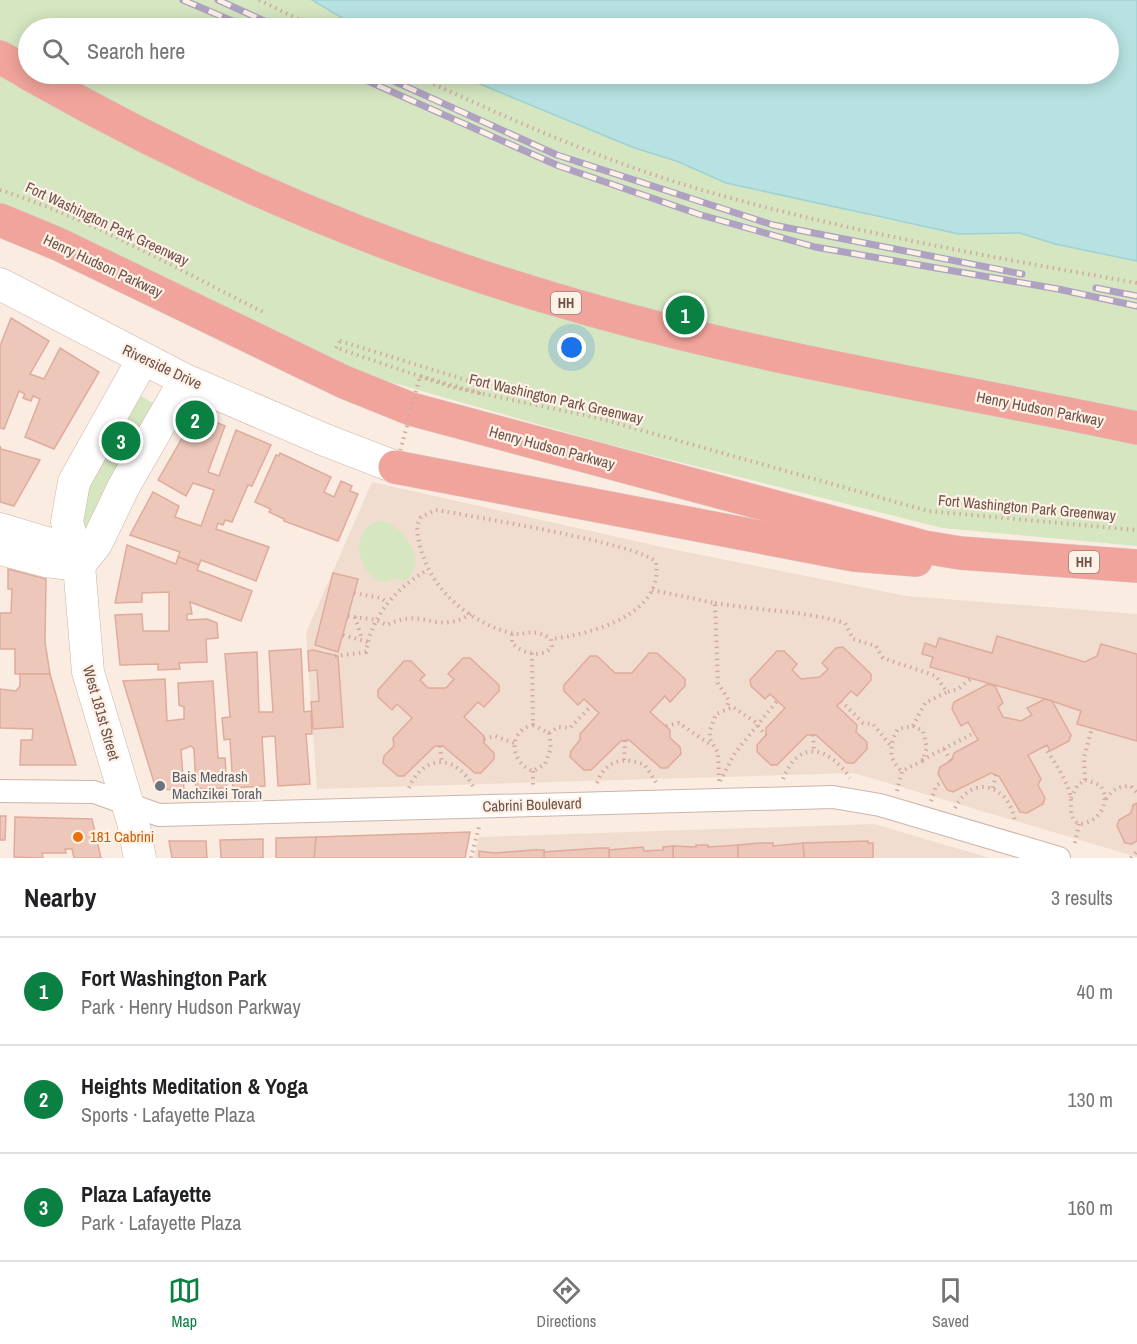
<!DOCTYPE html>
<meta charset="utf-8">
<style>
body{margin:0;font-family:"Archivo Narrow",sans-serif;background:#f2f2f2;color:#202124}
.you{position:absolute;left:572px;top:348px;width:21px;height:21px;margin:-15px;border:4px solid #fff;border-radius:50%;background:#1a73e8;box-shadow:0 0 0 9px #1a73e833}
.badge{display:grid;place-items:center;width:39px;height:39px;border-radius:50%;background:#0b8043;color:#fff;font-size:20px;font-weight:700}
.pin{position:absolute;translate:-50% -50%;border:3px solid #fff;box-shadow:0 2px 6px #0006}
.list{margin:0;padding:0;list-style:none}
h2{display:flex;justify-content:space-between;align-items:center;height:78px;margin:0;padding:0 24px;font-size:26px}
h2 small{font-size:20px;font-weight:400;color:#757577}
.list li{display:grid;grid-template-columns:39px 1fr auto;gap:18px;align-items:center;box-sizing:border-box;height:108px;padding:0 24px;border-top:2px solid #e0e0e0}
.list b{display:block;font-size:22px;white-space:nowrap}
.list p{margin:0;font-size:20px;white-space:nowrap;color:#757577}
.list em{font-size:20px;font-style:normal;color:#757577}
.icon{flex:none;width:33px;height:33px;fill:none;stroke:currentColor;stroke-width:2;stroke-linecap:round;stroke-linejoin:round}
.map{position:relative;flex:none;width:1137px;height:858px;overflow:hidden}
.search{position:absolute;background:#fff;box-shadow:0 3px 15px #0003;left:18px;right:18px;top:18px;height:66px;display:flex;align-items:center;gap:15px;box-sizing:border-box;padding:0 21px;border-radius:33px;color:#757577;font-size:22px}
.sheet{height:402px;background:#fff}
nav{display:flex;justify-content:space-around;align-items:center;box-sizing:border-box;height:84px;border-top:2px solid #e0e0e0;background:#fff;font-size:16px;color:#757577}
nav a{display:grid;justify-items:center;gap:3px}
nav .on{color:#0b8043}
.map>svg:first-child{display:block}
.residential{fill:#f1ddd0}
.green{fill:#d5e6c1}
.water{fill:#b7e2e1;stroke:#9ed2d3;stroke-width:1.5}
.building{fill:#edc7ba;stroke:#dfab9c;stroke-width:1.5}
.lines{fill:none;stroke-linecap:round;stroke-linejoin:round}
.street-casing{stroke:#ccb5ab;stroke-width:24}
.secondary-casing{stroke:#cfb4a9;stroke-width:33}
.highway-casing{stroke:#d7cecc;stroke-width:34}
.path{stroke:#d2aa9e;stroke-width:4;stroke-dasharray:1.5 4.5;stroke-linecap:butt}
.street{stroke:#fff;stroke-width:22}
.secondary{stroke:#fff;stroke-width:32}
.highway{stroke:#f1a49b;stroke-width:33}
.rail-casing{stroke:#aea1c1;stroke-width:7}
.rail{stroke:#fef1e6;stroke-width:4.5;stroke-dasharray:14;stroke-linecap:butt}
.path-bridge{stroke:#d2aa9e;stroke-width:4;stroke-dasharray:1.5 4.5;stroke-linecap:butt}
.worship-dot{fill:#6b7280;stroke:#fef1e6;stroke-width:2}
.food-dot{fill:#e8710a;stroke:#fef1e6;stroke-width:2}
.labels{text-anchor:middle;stroke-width:4.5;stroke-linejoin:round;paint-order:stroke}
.shield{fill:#fef1e6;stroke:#9a8179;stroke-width:1.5}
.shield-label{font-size:14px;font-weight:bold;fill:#6f514a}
.street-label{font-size:15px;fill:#6f514a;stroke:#fef1e6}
.worship-label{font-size:15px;fill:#5b616d;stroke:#fef1e6;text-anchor:start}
.food-label{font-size:15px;fill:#c56008;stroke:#fef1e6;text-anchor:start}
</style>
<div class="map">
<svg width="1137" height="858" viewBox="0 0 1137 858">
<rect width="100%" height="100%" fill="#faece0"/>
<g class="residential">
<polygon points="372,482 671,549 906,596 1137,614 1137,857 854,773 317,789 306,633"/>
<polygon points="874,824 990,858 474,858 479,837"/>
</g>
<g class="green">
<polygon points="0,0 312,0 359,28 28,28 28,74 456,74 632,147 702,171 875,217 959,234 1020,233 1055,244 1137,261 1137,546 942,528 607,444 348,370 0,208"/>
<polygon points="139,395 155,404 105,488 88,527 71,521"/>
<path d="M384,521C405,528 428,561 407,580C401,581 397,578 393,579C385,581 393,583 384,582C357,578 345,523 384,521Z"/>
</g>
<polygon class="water" points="312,0 1137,0 1137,261 1055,244 1020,233 959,234 726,183 679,162 632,147 456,74 1108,74 1108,28 359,28"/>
<g class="building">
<polygon points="11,318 49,341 30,374 44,379 60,348 99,372 54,449 25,437 40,399 33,396 31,401 23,398 25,394 19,391 4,429 0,428 0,346"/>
<polygon points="196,414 225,426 208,472 219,476 236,430 271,445 252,486 248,485 232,522 225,520 223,525 218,523 216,529 269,547 256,581 201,560 199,565 178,557 180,552 130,535 153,492 179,506 175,517 201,526 214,490 193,483 186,496 158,480"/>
<polygon points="0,446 1,449 40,460 14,506 0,502"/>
<polygon points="280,453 331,477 324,492 334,497 341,481 352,486 350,491 358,494 338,541 284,521 284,519 269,512 271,509 255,502 276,455 279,456"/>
<polygon points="127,545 176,564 178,557 199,565 197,570 252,591 241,621 190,602 192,614 187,614 187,620 207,619 217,623 218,638 206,639 207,662 179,663 180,669 158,670 158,664 120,665 115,615 142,614 143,631 169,631 169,592 142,593 142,602 115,603"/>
<polygon points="8,569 46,579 45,642 50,674 15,674 15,649 0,649 0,613 11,613 12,589 8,589"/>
<polygon points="333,573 358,579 338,652 315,645"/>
<polygon points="997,636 1085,662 1097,656 1101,644 1137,654 1137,741 1077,724 1081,711 1052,701 930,667 933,657 922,654 925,643 936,647 939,638 992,653"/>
<polygon points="843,647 871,674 871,680 857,696 851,691 837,706 857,725 856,732 867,742 867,749 854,763 847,763 816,735 807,735 777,765 771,765 757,752 757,745 766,735 766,728 785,708 770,694 765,699 751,686 750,680 777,651 784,651 797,664 792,670 801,679 820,677 828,669 822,663 836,648"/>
<polygon points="301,649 304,712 311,711 312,734 306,734 310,784 278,786 275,736 262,737 265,786 233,788 230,739 224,740 222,718 230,717 225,654 257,652 259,712 273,712 269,651"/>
<polygon points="313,650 338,656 343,727 313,729 311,702 319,701 317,670 309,671 308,651"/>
<polygon points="649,653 657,653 685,679 685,686 670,702 665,696 650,712 670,730 670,738 680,747 681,754 667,768 661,768 629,740 621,741 591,770 584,770 570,757 571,751 580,740 580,734 599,713 584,699 578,705 564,691 564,685 590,656 597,656 615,673 632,673"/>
<polygon points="463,658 470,658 499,685 499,691 484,707 478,702 464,717 484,736 484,743 494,753 494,759 481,773 475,773 443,746 435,746 404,776 398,776 383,763 384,756 394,746 393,738 412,718 397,704 392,710 378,697 378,690 404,661 411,661 425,675 420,680 428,688 446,688 454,679 448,674"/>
<polygon points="20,674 50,674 76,765 20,765 21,740 32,740 33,729 0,728 0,689 16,691 20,686"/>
<polygon points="165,679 167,721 184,719 184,707 179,705 178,683 213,681 218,758 225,758 227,788 196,789 194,749 191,746 181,750 184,790 156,789 123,681"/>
<polygon points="988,684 995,686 1003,703 998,707 1003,717 1021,721 1032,715 1027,708 1045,699 1052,701 1071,735 1069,741 1050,751 1047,745 1028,755 1041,779 1038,785 1045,798 1043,804 1027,813 1020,812 999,776 991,773 953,792 947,790 938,774 940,767 952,760 954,753 978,740 968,722 961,726 952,709 954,702"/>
<polygon points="1137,803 1137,841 1132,844 1125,843 1117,826 1119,820 1131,813 1133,805"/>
<polygon points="0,816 6,816 5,840 0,840"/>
<polygon points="15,817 92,819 101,858 74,858 72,849 65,849 66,853 42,853 43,858 14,857"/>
<polygon points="470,832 465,858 314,858 316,837"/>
<polygon points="316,837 314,858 276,858 276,838"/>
<polygon points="263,839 263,858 221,858 220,840"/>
<polygon points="169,841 206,841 207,858 172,858"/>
<polygon points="868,841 868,843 873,843 873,858 804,858 803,843"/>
<polygon points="760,843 773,843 773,846 803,843 804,858 738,858 738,845"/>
<polygon points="696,845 708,845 708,847 738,845 738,858 673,858 673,846 696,847"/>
<polygon points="673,846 673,858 609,858 609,850 643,847 644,851 663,850 663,847"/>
<polygon points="599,848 609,848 609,858 544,858 544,852"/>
<polygon points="533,850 544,850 544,858 479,858 479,851 495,853"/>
</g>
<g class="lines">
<defs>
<polyline id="street" points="0,791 94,792 159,815 833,797 880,805 1059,858"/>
<g id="secondary">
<polyline points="0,284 185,380 325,440 395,467"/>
<polyline points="0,529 60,547 79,565 46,561 0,549"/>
<polyline points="79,565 96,544 124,486 185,380"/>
<polyline points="140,858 133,822 88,672 79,565 67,522 74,482 143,359"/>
</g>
<g id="highway">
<polyline points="0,57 28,73"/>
<path d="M29,74C196,169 372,246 557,300C747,357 944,387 1137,428"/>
<polyline points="0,220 58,244 344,382 411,409 924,547 960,553 1137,566"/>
<polyline points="395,467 854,555 916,560"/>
</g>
</defs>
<use href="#street" class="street-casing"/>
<use href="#secondary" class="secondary-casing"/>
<use href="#highway" class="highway-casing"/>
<g class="path">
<polyline points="259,0 316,28"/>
<path d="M412,74C505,117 602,161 702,190C845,231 991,257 1137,283"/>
<path d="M0,190C91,219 177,269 263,312"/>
<polyline points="336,348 340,341"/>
<polyline points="340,349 451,387 598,418 928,511 1137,530"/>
<polyline points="652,590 715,603 718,683 729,701 727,707"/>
<polyline points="354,593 381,598 387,603"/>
<path d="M715,603C761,611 800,610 845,623L853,639L876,646L883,658L936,676L947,692L958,689L973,677"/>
<path d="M348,616L376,620L387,625C424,606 435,636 471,614"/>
<polyline points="355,617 362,639"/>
<path d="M512,634V643C521,653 542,659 552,647L551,639C530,626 525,637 511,633C461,620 419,578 417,525L421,517L436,510C470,516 640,544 656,562C664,616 590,634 551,639"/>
<polyline points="343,635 368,642"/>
<polyline points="532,653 533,725"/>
<path d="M335,656L366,652C372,614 396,589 427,570"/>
<polyline points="841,701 863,723 873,724 891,746"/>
<path d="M533,725L549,733L551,748L545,764L533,771C510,763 507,731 533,725Z"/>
<polyline points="666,726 679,723 712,746"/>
<polyline points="913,726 925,703 947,692"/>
<polyline points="549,733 558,727 570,728 591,706"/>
<polyline points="813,735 814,751"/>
<polyline points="484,739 495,736 514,743"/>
<polyline points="440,746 442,762"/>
<path d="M1044,746C1054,762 1065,776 1070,794C1073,805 1067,817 1079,824C1099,823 1112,802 1100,785L1085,780L1077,786L1071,798"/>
<polyline points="944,749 951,761"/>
<polyline points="624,760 625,740"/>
<polyline points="922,760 974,733"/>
<polyline points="533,771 533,785"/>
<path d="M783,779C799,738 829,747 850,778"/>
<polyline points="1085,780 1084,758 1092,728"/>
<polyline points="719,781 718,753 710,739 710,730 716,714 733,707 755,722 766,736"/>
<polyline points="720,781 735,753 777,701"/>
<path d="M597,783C605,760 624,756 645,765L657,784"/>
<path d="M409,788C425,752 457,755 474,788"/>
<polyline points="993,788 996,775"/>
<path d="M897,791L902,771L922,761L927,748L923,731L913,726L898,729C889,744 888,760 902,771"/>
<path d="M1106,799C1113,789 1119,786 1131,786L1137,793"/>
<polyline points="931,801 936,786 942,782"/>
<path d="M955,808C973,772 1011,786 1015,823"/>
<polyline points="1075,843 1079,824"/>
<polyline points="471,858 479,827"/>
<polyline points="1131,858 1137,851"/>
</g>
<use href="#street" class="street"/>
<use href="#secondary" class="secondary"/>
<use href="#highway" class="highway"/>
<defs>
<g id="rail">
<polyline points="183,0 249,28"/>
<polyline points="218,0 280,28"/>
<polyline points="352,74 559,166 701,215 815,247 1058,289 1137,306"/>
<polyline points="378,74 557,155 773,225 1022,274"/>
<polyline points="1096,288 1137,296"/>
</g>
</defs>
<use href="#rail" class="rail-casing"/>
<use href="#rail" class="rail"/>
<polyline class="path-bridge" points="340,341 482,385 479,393 420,376 400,452"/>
</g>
<circle class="worship-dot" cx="160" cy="786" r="6"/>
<circle class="food-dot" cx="78" cy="837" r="6"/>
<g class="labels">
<g class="shield">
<rect x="551" y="292" width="30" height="22" rx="4.5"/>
<rect x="1069" y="551" width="30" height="22" rx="4.5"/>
</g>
<g class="shield-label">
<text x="566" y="308">HH</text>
<text x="1084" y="567">HH</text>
</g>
<g class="street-label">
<text transform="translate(107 224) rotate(25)" y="5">Fort Washington Park Greenway</text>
<text transform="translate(103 266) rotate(25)" y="5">Henry Hudson Parkway</text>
<text transform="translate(162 367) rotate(25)" y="5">Riverside Drive</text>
<text transform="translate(556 399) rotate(13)" y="5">Fort Washington Park Greenway</text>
<text transform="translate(1040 409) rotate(11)" y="5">Henry Hudson Parkway</text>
<text transform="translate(552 448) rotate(15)" y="5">Henry Hudson Parkway</text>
<text transform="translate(1027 508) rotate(5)" y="5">Fort Washington Park Greenway</text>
<text transform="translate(101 713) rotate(74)" y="5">West 181st Street</text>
<text transform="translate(532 805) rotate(-2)" y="5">Cabrini Boulevard</text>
</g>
<g class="worship-label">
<text x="172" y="782">Bais Medrash<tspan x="172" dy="17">Machzikei Torah</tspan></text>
</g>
<g class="food-label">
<text x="90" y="842">181 Cabrini</text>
</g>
</g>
</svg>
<div class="you"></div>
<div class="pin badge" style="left:685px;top:315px">1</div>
<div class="pin badge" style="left:195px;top:420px">2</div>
<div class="pin badge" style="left:121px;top:441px">3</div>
<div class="search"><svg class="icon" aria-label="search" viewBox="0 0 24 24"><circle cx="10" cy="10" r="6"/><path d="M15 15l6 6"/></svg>Search here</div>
</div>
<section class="sheet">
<h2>Nearby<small>3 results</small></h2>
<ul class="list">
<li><span class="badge">1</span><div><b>Fort Washington Park</b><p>Park · Henry Hudson Parkway</p></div><em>40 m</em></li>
<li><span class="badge">2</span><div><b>Heights Meditation &amp; Yoga</b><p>Sports · Lafayette Plaza</p></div><em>130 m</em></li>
<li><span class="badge">3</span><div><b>Plaza Lafayette</b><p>Park · Lafayette Plaza</p></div><em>160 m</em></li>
</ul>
</section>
<nav>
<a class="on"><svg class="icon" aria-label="map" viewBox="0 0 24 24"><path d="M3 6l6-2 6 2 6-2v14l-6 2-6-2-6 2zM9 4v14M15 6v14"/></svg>Map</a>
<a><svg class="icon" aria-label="directions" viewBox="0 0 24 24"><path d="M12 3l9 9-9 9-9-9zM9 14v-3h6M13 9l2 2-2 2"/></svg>Directions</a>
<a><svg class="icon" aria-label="saved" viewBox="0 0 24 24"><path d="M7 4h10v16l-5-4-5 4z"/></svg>Saved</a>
</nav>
